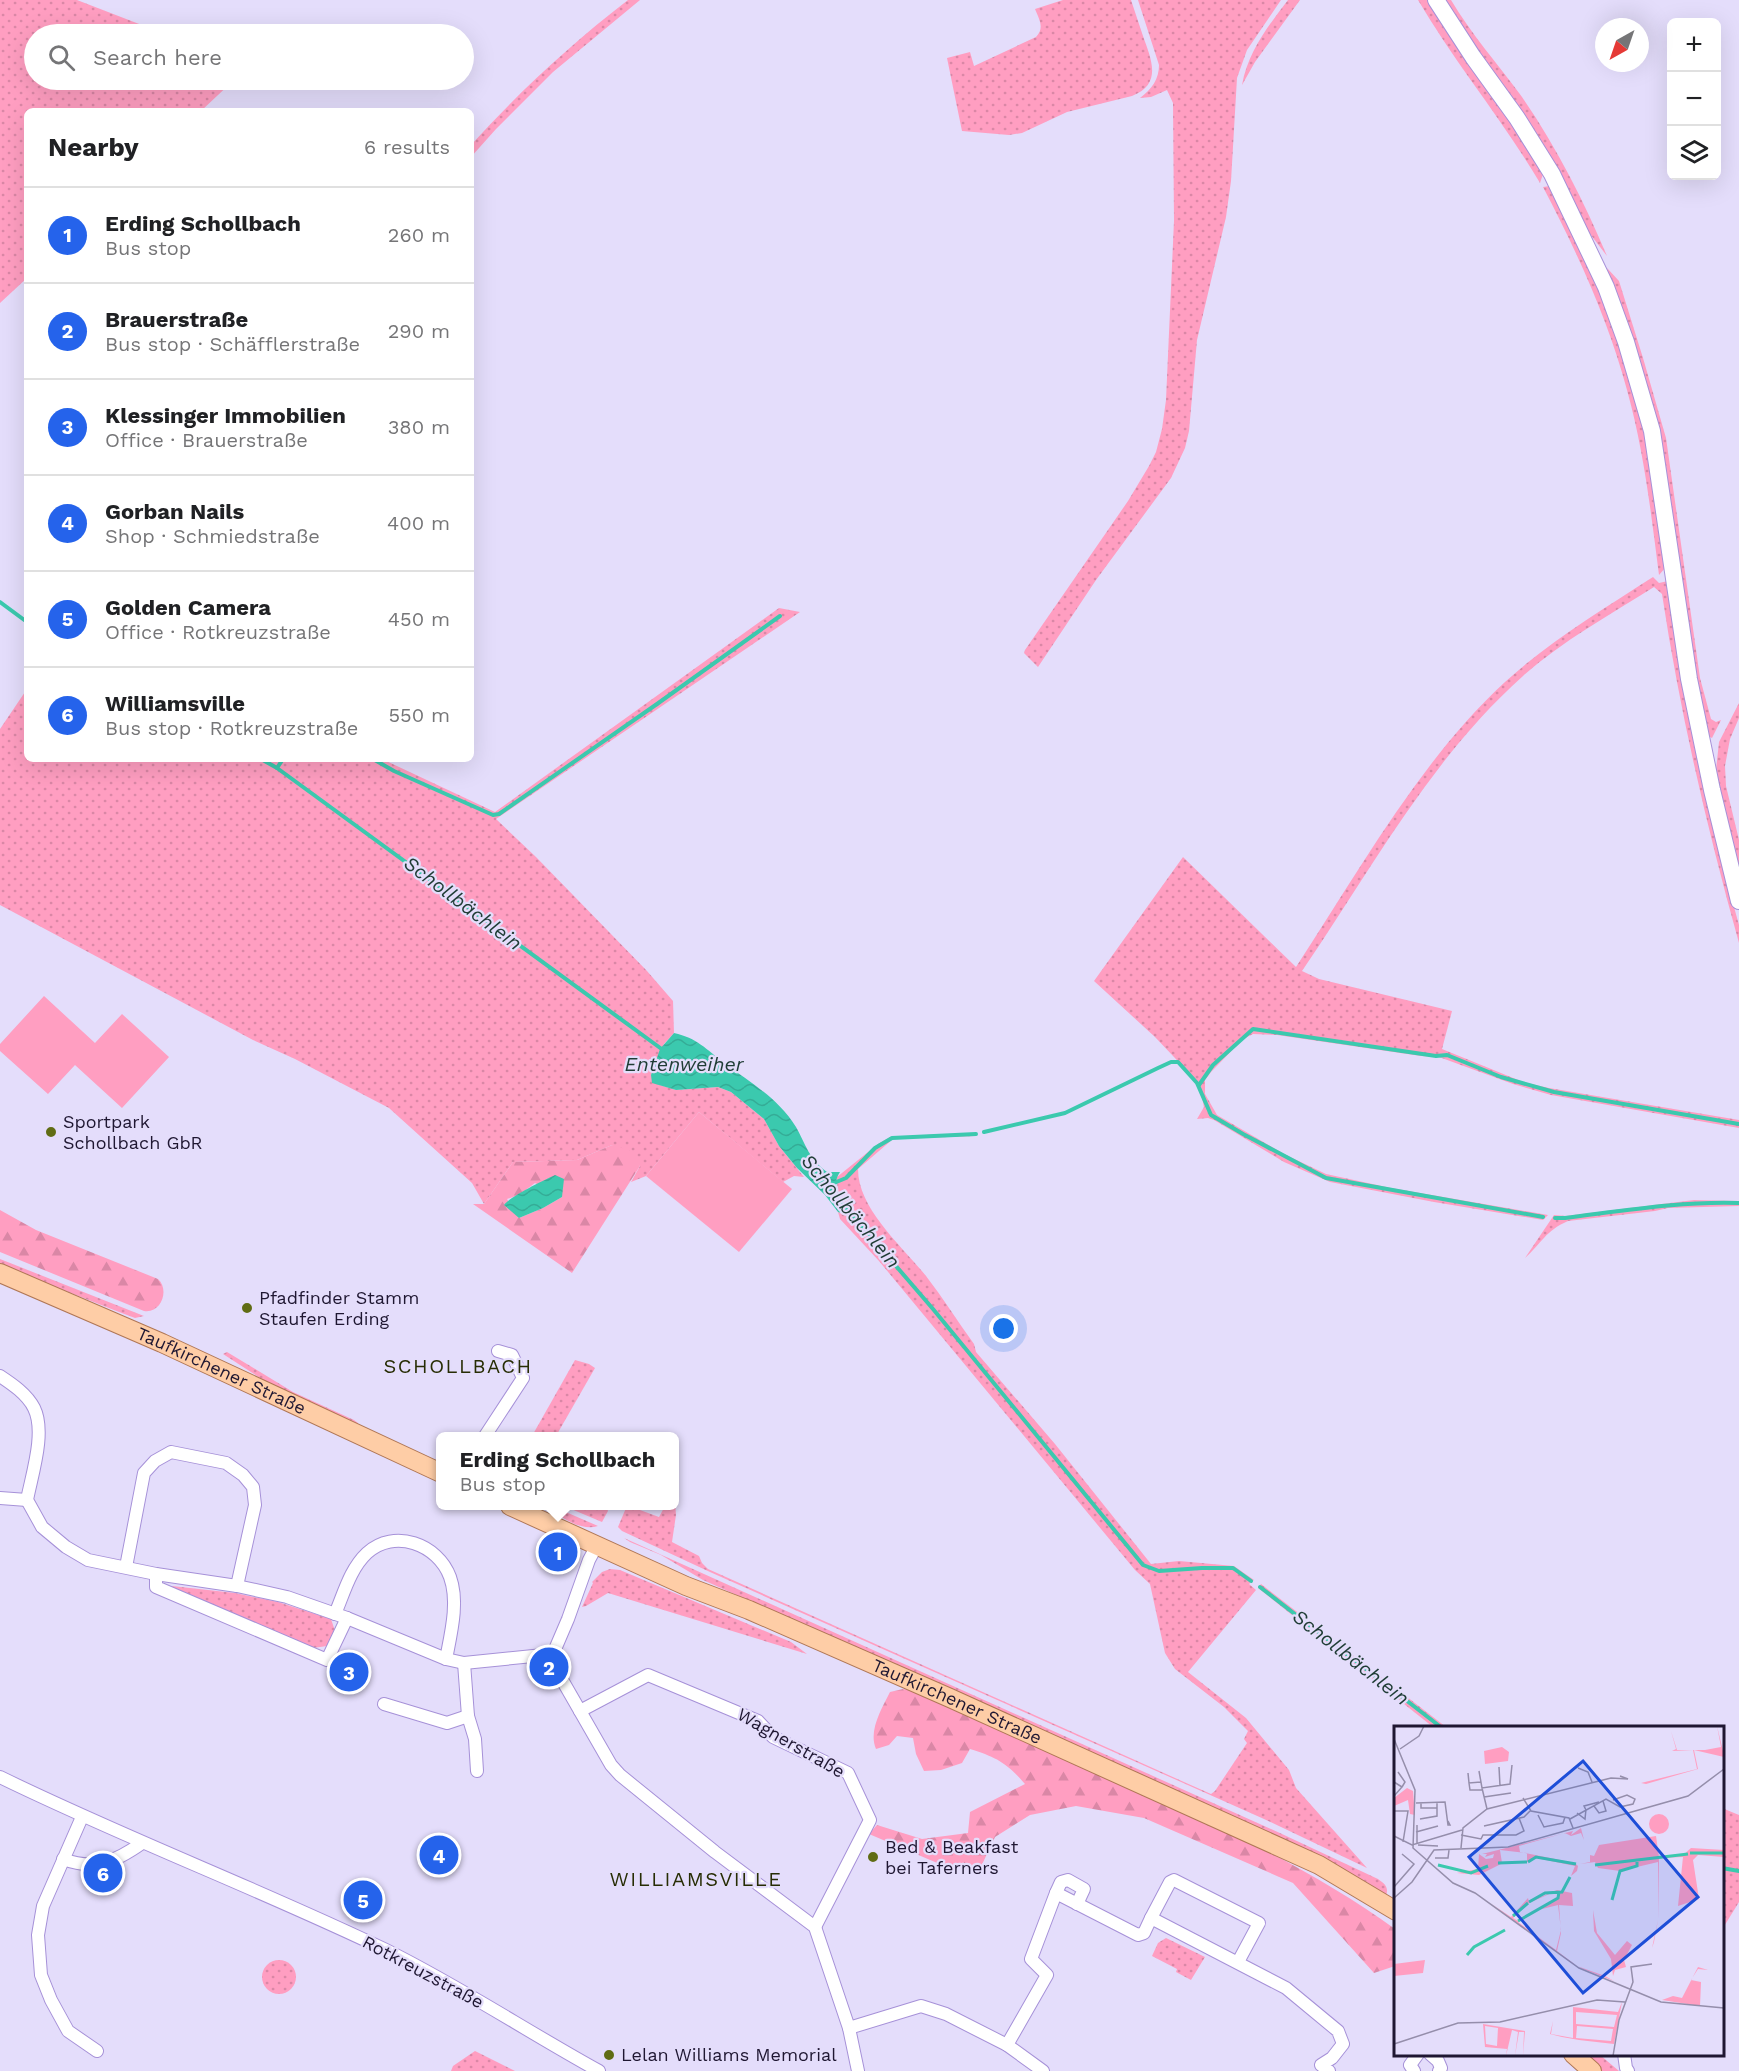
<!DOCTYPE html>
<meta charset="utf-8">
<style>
body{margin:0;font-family:"Work Sans",sans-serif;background:#f2f2f2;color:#202124}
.controls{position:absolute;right:18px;top:18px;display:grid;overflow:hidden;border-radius:9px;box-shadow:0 6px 24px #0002}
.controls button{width:54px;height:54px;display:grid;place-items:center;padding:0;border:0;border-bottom:2px solid #e0e0e0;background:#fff;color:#202124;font:30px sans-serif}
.compass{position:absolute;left:1595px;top:18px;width:54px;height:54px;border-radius:50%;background:#fff;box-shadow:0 6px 24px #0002;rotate:220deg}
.you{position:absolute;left:1004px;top:1329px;width:21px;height:21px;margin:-15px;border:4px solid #fff;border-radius:50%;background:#1a73e8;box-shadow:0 0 0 9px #1a73e833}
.badge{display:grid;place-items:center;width:39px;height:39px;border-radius:50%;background:#2563eb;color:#fff;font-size:20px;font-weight:700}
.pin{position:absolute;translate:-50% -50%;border:3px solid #fff;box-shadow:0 2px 6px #0006}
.popup{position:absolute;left:436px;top:1432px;width:243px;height:78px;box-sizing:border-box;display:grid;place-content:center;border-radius:9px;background:#fff;filter:drop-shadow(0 2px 4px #0005);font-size:20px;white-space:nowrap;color:#757577}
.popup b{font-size:22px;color:#202124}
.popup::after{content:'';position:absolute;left:50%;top:100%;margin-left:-12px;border:12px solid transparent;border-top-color:#fff}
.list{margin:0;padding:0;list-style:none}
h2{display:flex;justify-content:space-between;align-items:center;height:78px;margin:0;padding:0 24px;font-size:26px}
h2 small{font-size:20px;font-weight:400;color:#757577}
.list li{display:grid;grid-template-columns:39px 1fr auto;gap:18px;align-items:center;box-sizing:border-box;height:96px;padding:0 24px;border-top:2px solid #e0e0e0}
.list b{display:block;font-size:22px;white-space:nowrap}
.list p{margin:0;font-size:20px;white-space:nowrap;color:#757577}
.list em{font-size:20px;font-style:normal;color:#757577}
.icon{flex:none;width:33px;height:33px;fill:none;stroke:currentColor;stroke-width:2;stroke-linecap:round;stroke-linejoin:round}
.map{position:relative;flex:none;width:1739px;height:2071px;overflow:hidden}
.search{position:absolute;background:#fff;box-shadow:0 6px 24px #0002;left:24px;top:24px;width:450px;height:66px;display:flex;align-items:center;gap:15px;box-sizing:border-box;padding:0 21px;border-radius:33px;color:#757577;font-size:22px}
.panel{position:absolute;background:#fff;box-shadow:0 6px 24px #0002;left:24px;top:108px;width:450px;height:654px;border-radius:9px}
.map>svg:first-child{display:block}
.green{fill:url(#green-dots)}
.forest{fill:url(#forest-firs);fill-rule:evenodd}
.pitch{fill:#ff9ec1}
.water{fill:url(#water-waves)}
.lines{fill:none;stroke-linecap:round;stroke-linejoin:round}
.stream{stroke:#3bc9ae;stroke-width:4}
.street-casing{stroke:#a691d8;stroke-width:14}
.secondary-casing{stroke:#a691d8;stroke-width:18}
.primary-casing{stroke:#b07756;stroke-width:20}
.street{stroke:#fff;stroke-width:12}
.secondary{stroke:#fff;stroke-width:16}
.primary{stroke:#fecda6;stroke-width:18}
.poi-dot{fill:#606c14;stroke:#e4ddfb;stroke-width:2}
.labels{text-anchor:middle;stroke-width:4.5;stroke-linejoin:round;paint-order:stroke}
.poi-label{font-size:18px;fill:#1f1732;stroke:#e4ddfb;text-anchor:start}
.street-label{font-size:18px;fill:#1f1732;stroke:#e4ddfb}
.water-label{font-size:20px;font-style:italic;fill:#1f3c35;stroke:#e4ddfb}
.neighbourhood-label{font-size:20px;letter-spacing:1.5px;fill:#272d04;stroke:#e4ddfb}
.inset-river{fill:none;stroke:#3bc9ae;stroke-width:3}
.inset-road{fill:none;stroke:#958eab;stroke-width:1.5}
.view{fill:#1d4ed8;fill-opacity:0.15;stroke:#1d4ed8;stroke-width:3}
.inset-edge{fill:none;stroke:#1f1732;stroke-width:3}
</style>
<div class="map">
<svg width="1739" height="2071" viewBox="0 0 1739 2071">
<defs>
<pattern id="green-dots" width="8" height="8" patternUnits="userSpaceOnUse" patternTransform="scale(1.5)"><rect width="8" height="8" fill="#ff9ec1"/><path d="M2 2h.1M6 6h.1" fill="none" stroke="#da87a6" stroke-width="1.8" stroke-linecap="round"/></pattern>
<pattern id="forest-firs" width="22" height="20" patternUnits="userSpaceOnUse" patternTransform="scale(1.5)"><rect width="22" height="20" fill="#ff9ec1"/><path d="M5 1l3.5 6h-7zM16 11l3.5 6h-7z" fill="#da87a6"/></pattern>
<pattern id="water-waves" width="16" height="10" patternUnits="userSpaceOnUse" patternTransform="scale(1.5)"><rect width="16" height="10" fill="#3bc9ae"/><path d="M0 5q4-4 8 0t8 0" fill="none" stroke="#34ac96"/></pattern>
</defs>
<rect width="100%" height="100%" fill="#e4ddfb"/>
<g class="green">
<polygon points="0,0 77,0 165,34 34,34 34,80 234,80 201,111 27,111 27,278 0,303"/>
<path d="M628,0H640L553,72L496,129L471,157V145C519,92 571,44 628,0Z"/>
<path d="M1063,0H1131C1135,12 1139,24 1143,36C1151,59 1163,84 1132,96L1067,112L1022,133L1009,135L962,131L947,58L970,52L974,66L1036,37C1045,28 1039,19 1035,9Z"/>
<path d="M1138,0H1281L1247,50L1237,78L1231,181L1226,217L1197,340L1189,431L1185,448L1171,478L1096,580L1038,667L1024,653L1025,650L1128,501L1149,466L1156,452L1162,429L1166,400L1174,221L1173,103L1167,90L1151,97L1140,98C1152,89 1159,79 1159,65Z"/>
<path d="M1288,0H1300L1255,62L1242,85C1248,52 1268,26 1288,0Z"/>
<path d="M1418,0H1428L1516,130L1543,174L1540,183C1502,119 1455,63 1418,0Z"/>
<path d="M1444,0H1451C1471,34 1498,64 1522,97C1556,146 1584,201 1607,256L1587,230Z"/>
<path d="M1550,186C1580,248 1613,311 1631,379C1648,441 1657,504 1666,567L1659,575C1651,513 1644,451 1627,390C1608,319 1577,252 1543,187Z"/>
<polygon points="1607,268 1619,281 1643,358 1666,438 1700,678 1711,719 1716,722 1721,720 1712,738 1708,736 1699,693 1681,581"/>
<path d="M1653,577L1659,583L1668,581L1722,864L1739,925V943C1707,828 1680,713 1662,594L1654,587C1610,615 1562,641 1523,676C1430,759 1371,870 1302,971L1319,979L1452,1011L1442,1049L1523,1082L1549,1088L1739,1120V1128L1551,1095L1513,1084L1439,1057L1421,1056L1277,1035L1253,1034L1243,1039L1211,1072L1205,1080V1094L1217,1115L1284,1154L1326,1174L1391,1188L1548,1215L1543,1220L1434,1202L1330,1182L1284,1162L1214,1120L1208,1118L1197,1119L1204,1107L1201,1093L1192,1076L1155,1037L1094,981L1183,857L1296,967C1359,871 1421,759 1505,682C1550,641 1602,610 1653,577Z"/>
<polygon points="779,608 800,612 496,819 536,857 647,971 673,1001 674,1033 664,1044 651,1075 657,1084 676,1090 718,1087 731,1092 764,1119 779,1146 804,1177 794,1176 783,1182 699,1112 646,1176 631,1182 640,1166 612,1145 577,1160 513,1162 484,1204 472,1183 389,1108 295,1059 253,1040 0,905 0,729 27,689 27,759 382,759 495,812"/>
<polygon points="1739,703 1739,718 1730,739 1725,766 1726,786 1739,840 1739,875 1716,770 1719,742"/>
<path d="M975,1133L976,1136L893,1139L858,1169C858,1209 902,1246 926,1276C943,1298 958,1322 974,1344L976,1352L1055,1444L1151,1564L1179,1561L1234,1566L1254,1580L1249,1584L1256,1590L1188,1672L1246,1718L1289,1770L1296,1788L1367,1868L1264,1819L710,1572L622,1531L618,1527L626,1508L629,1506L659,1517L665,1506H675V1502L676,1515L672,1542L699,1556L702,1563L708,1569L1184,1782L1211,1794L1215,1791L1247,1743L1244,1739L1248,1731L1224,1707L1175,1669L1165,1653L1150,1584L1135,1570L879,1261L840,1219L838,1212L856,1218C845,1205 836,1195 837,1177L878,1144L890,1137L944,1134L953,1136Z"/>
<path d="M1694,1200L1738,1201L1739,1206L1668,1208L1655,1211L1568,1221C1545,1231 1542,1243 1525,1258L1554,1215L1566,1216Z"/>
<polygon points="0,1259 144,1316 135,1318 119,1312 0,1265"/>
<polygon points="227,1352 293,1392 354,1420 358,1423 358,1427 271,1385 223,1354"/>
<polygon points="575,1360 589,1364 595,1368 556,1436 532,1436"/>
<path d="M545,1506H552L598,1526C579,1532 559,1515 545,1506Z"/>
<polygon points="564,1506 606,1506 608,1511 602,1522"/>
<path d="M624,1538L1282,1834L1378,1879C1385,1884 1389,1887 1386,1896L1368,1883L1315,1854L703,1580L661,1555L630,1542Z"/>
<polygon points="610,1569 620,1570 791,1642 807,1654 608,1593 586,1606 582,1607 593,1583 592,1582 602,1572"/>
<polygon points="1261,1584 1446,1727 1433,1727 1258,1588"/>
<polygon points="172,1586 235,1593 278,1602 331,1619 335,1631 327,1646 313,1648 174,1589"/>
<polygon points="1722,1808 1739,1815 1739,1902 1723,1928"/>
<polygon points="1166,1938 1205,1957 1191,1980 1176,1972 1177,1969 1152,1956 1158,1943"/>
<circle cx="279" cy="1977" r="17"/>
<polygon points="475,2051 515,2071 451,2071 453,2066"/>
<polygon points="1583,2055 1600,2055 1619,2071 1602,2071"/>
</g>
<g class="forest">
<path d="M612,1145L629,1150L640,1166L572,1273L473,1204H484L513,1162L577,1160ZM535,1183L562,1197L543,1208L519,1218L507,1199L519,1195Z"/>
<path d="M0,1210L36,1230L158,1279C170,1290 161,1314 144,1311L0,1252Z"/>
<path d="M903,1689L915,1691L1247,1840C1297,1867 1349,1895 1395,1929V1966L1374,1973L1293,1883L1144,1818L1076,1806L1030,1815L995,1837L978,1873L966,1868H949L869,1834L877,1825L922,1839L968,1833L970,1812L1025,1784C1007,1763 996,1757 970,1749L962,1763L941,1770L924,1771L916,1754L913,1738L897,1736L889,1745L876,1749C868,1731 882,1708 890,1692Z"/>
</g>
<g class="pitch">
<polygon points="44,996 95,1043 122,1014 169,1057 122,1108 75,1065 48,1094 0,1051 0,1044"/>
<polygon points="699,1112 792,1189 739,1252 646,1176"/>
</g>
<g class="water">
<path d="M674,1033C697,1038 706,1049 724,1063C751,1083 778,1098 796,1127C806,1145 809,1159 827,1172H840C828,1189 847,1207 857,1219L838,1212L825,1195L797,1168L779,1146L764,1119L731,1092L718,1087L676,1090L652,1083L651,1075L660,1049Z"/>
<path d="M555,1175L564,1179L562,1197L543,1208L519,1218L504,1205C509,1197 544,1180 555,1175Z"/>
</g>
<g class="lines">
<g class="stream">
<polyline points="0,602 27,622"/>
<polyline points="261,759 277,768 663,1050"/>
<polyline points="373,759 394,771 493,815 499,814 657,704 780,616"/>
<polyline points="277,768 283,759"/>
<polyline points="1199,1085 1213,1065 1253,1029 1436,1056 1447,1055 1501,1077 1554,1092 1739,1124"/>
<polyline points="984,1132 1065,1113 1158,1068 1171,1062 1178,1062 1197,1083 1211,1115 1243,1134 1326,1178 1543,1217"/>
<polyline points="834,1183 846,1178 875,1148 892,1138 976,1134"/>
<polyline points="853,1216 933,1309 1143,1565 1159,1571 1202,1568 1233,1568 1251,1581"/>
<path d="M1555,1218H1565C1622,1211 1681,1201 1739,1203"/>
<polyline points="1260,1587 1442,1728"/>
<polyline points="1722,1868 1739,1871"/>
</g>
<defs>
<g id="street">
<path d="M0,1376C12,1384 27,1394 34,1408C46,1432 32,1474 27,1500L42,1527L66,1547L88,1560L156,1574L237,1586L287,1597L347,1618L446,1659L464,1663L553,1654"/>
<polyline points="485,1436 523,1378 512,1355 498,1351"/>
<polyline points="0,1498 27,1500"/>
<polyline points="597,1545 589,1560 568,1619 553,1654 557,1671 611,1765 620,1775 715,1852 815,1927 849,2028 858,2071"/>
<polyline points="126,1567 144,1473 155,1461 171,1452 226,1463 243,1475 253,1487 255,1505 237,1586"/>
<polyline points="156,1574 156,1587 327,1660 347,1618"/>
<path d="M335,1614C344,1593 350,1569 367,1553C394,1528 438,1544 450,1577C459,1602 451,1633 446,1659"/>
<polyline points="464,1663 468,1716 475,1739 477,1771"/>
<polyline points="384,1704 447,1723 468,1716"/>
<polyline points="580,1711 648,1675 758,1721 773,1737 848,1773 870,1820 815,1927"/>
<path d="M0,1777C127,1839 259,1889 386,1950C459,1986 528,2032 599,2071"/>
<polyline points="82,1817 43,1906 38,1935 41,1975 51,2000 68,2031 97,2051"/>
<path d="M63,1859C95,1871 115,1862 142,1843"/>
<polyline points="1056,1893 1061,1882 1068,1880 1084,1889 1077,1904"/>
<polyline points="1151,1918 1170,1882 1174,1880 1259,1923 1238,1962"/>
<polyline points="849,2028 921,2006 946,2014 1007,2045 1043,2071"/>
<polyline points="1007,2045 1047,1975 1031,1959 1056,1893 1138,1935 1144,1933 1151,1918 1286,1988 1338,2031 1343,2044 1332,2058 1321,2065 1329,2071"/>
<polyline points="1430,2054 1438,2061 1441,2068 1439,2071"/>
<polyline points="1624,2054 1626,2068 1628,2071"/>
<polyline points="1414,2071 1410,2065 1418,2054"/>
</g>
<polyline id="secondary" points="1436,0 1473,57 1517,118 1552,174 1606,287 1626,342 1652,431 1689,679 1712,790 1739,901"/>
<g id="primary">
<path id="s1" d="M0,1273L162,1343L441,1473"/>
<path id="s2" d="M510,1506L686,1586L749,1610L950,1698L1319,1865L1396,1911"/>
<polyline points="1573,2054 1592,2071"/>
</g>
</defs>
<use href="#street" class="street-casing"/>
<use href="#secondary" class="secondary-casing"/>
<use href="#primary" class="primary-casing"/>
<use href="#street" class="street"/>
<use href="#secondary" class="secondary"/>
<use href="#primary" class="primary"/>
</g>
<g class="poi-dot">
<circle cx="51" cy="1132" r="6"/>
<circle cx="247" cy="1308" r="6"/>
<circle cx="873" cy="1857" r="6"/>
<circle cx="609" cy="2055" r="6"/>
</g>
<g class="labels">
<g class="poi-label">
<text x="63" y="1128">Sportpark<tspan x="63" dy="21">Schollbach GbR</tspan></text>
<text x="259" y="1304">Pfadfinder Stamm<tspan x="259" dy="21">Staufen Erding</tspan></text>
<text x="885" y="1853">Bed &amp; Beakfast<tspan x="885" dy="21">bei Taferners</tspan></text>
<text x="621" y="2061">Lelan Williams Memorial</text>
</g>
<g class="street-label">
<text dy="6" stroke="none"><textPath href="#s1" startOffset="242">Taufkirchener Straße</textPath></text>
<text dy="6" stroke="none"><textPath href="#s2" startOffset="488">Taufkirchener Straße</textPath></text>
<text transform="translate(791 1743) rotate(30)" y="6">Wagnerstraße</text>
<text transform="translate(423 1972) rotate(28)" y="6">Rotkreuzstraße</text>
</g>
<g class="water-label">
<text transform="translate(463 903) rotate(37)" y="7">Schollbächlein</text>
<text x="684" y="1071">Entenweiher</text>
<text transform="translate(851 1211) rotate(50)" y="7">Schollbächlein</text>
<text transform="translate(1351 1657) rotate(38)" y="7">Schollbächlein</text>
</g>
<g class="neighbourhood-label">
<text x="458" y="1373">SCHOLLBACH</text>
<text x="696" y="1886">WILLIAMSVILLE</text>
</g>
</g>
<g transform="translate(1394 1726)">
<rect width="330" height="330" fill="#e4ddfb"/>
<path d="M323,0L329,25L330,31L300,24L304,43L252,58L247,57L303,43L299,24L278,25L282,23L277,5L283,24H311L327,21ZM187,102L190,114L187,107L177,110L171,107L125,120L126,126L181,137L184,140L183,145L177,150L181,140L142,132L136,136L109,137L85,149L63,147L84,143L85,128L92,133L99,132L100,128L91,131L93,128H88L179,105L177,109ZM106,124L133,127V136L108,137ZM262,110L265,131L288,130L297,122L330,124V131L304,129L299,134L305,173L284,180L289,131L265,132L264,194L260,216L258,222L264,194V136L226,145L217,175L226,145L204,142L201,136L186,138L196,136V129L200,130L205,119ZM163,164L178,167L179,180L165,179L167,207L163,225L183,240L211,250L220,255L189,243L176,236L96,177L117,191L134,172L135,176ZM162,165L164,172L151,181L124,195L119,192L135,177ZM164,179L167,204L162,224L124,196L144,184ZM199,184L203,207L221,229L233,215L238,219L230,234L232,241L221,244L219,250L217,233L200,205ZM31,234L29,247L0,250V238ZM304,241L314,244L304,243L297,254L307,256L306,280L268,274L279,270L288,272ZM228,276L220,318L185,314L168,311L156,308L159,295L157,308L179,312V281L224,286ZM182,286L223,289L220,301L182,298ZM183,300L219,303L217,315L182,312ZM89,298L131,305L129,330L130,306H125L121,330L124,306L118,304L112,330L113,323L91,321ZM91,300L104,302L103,320L92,318Z" fill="#ff9ec1" fill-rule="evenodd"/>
<path d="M13,62L19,65L21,89L16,88L14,74L0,80V72Z" fill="#ff9ec1"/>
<path d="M108,21L115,26L114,35L91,38L90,25ZM255 98a10 10 0 1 1 20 0a10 10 0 1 1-20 0Z" fill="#ff9ec1"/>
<path class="inset-river" d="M296,127H330M134,136L142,131L182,138M104,137L133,136M44,139L77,147L94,140M201,139L294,128M218,174L226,145L243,140V136M135,176L151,167L168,166L176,151M119,190L134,177M124,195L164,172L165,166M73,229L80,221L111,204"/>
<path class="inset-road" d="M0,13L21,64L19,122L59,157L81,167L185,242L267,276L330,282M6,23L25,10L30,0M105,41L106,60M184,42L194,46L198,56M85,45L88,62L116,58L118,39M4,46L11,56L8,61M74,47L75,57L87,56M0,56L8,61L0,70M75,57L76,64H88M88,62L93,83M90,71L117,67M129,72L137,85L175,92L179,102M22,77L51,76L54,99H56L54,95M27,77V82H43M200,80L205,87L212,85L209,75M192,84L190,80L205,76M0,85H14L9,116M183,87L191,93L192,83M144,89L150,101L169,97L171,91M26,93L43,90V77M176,93L212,73L226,81L239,78L241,73L233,69L219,74M90,100L130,91L136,85M22,106L44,100M67,109L87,113L89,109H122L130,105L125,92M0,110L18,119L68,104M23,118V99M24,119L44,120M67,122L69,102L93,83L217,52L234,53L226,50M41,132H54L55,124M0,161L20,138L8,128M0,172L18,156L40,124L114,121L294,70L330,43M0,318L64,297L106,296L203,274L231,276M219,330L225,294L239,256L237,241L258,238"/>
<path class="view" d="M189,35L304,171L189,267L75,131Z"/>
<rect width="330" height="330" class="inset-edge"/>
</g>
</svg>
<div class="controls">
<button>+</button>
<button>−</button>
<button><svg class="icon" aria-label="layers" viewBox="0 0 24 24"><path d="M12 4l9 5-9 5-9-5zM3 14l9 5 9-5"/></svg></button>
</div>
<svg class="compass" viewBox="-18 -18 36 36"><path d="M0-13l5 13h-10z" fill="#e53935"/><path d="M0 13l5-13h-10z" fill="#757577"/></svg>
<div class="you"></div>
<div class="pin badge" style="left:558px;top:1552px">1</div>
<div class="popup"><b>Erding Schollbach</b>Bus stop</div>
<div class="pin badge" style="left:549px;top:1667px">2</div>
<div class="pin badge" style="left:349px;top:1672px">3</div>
<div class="pin badge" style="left:439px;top:1855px">4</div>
<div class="pin badge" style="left:363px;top:1900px">5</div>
<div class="pin badge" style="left:103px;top:1873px">6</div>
<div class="search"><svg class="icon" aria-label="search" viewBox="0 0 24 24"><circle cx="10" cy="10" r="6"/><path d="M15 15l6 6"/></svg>Search here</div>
<section class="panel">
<h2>Nearby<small>6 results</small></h2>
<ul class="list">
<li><span class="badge">1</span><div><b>Erding Schollbach</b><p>Bus stop</p></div><em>260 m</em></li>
<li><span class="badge">2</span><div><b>Brauerstraße</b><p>Bus stop · Schäfflerstraße</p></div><em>290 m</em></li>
<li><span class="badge">3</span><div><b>Klessinger Immobilien</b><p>Office · Brauerstraße</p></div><em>380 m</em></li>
<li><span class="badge">4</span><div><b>Gorban Nails</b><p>Shop · Schmiedstraße</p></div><em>400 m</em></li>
<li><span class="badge">5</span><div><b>Golden Camera</b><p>Office · Rotkreuzstraße</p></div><em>450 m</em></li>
<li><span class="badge">6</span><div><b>Williamsville</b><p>Bus stop · Rotkreuzstraße</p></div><em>550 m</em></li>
</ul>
</section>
</div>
